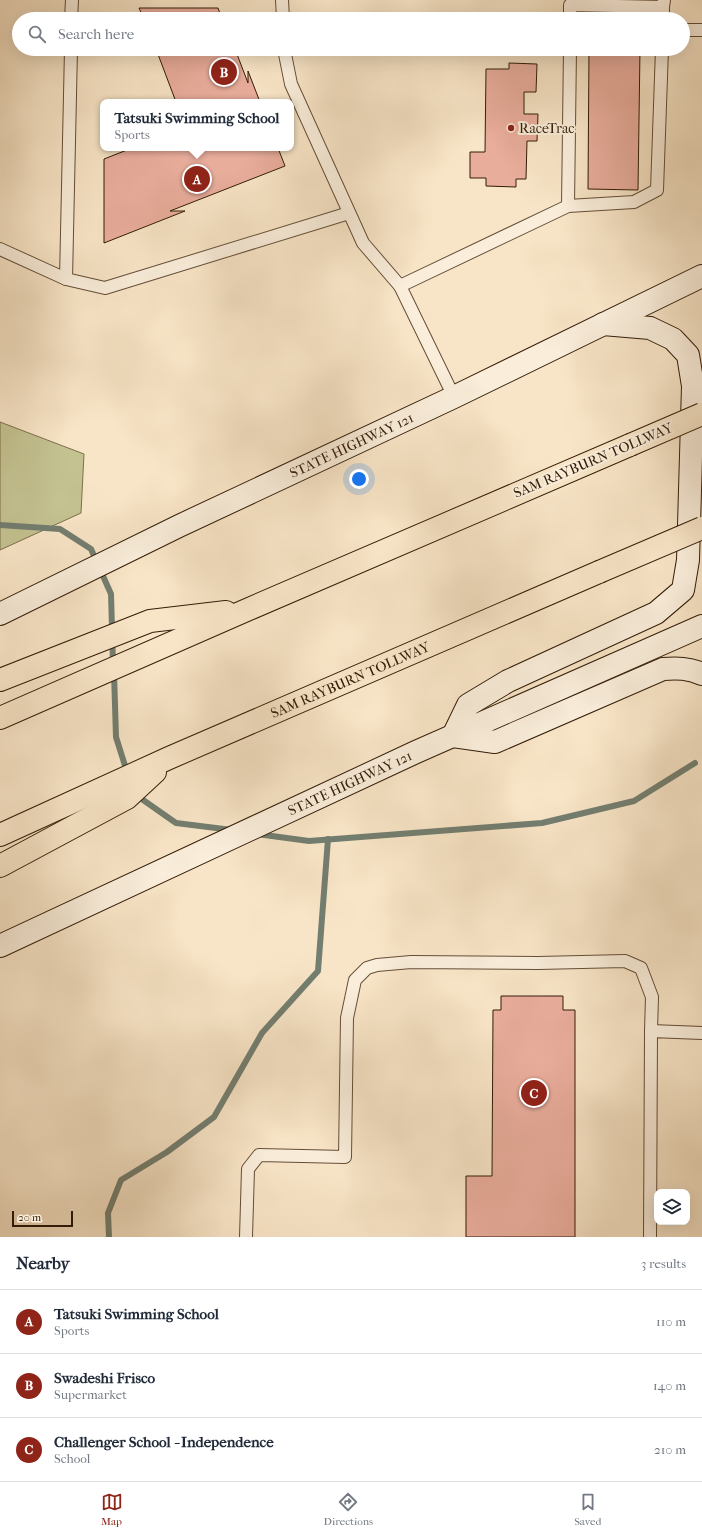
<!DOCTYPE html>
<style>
body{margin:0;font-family:"IM FELL French Canon",serif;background:#f2f2f3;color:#1f2937}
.controls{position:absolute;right:12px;bottom:12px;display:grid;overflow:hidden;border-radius:8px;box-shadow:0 4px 16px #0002}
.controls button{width:36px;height:36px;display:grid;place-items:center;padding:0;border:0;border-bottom:1px solid #e0e1e3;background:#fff;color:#1f2937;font:20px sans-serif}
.scale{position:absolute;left:12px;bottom:10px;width:61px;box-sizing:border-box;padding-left:4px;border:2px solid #331c08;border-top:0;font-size:11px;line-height:14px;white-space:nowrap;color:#331c08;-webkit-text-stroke:3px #faeedb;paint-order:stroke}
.you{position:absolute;left:359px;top:479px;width:14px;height:14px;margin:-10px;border:3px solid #fff;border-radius:50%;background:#1a73e8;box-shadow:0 0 0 6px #1a73e833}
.badge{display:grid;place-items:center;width:26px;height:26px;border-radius:50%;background:#8f2418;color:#fff;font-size:13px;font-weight:700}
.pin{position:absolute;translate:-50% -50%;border:2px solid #fff;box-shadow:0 1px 4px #0006}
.popup{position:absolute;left:100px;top:99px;width:194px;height:52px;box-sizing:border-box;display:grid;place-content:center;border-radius:8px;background:#fff;filter:drop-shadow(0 1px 3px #0005);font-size:13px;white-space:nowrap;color:#747a83}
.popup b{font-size:15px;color:#1f2937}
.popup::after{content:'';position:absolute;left:50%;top:100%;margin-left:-8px;border:8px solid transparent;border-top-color:#fff}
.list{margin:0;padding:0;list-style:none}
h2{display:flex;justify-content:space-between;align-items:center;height:52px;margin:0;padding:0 16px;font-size:17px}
h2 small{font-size:13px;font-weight:400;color:#747a83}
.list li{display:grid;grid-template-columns:26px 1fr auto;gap:12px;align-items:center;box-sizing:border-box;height:64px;padding:0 16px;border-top:1px solid #e0e1e3}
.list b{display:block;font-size:15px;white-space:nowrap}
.list p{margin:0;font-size:13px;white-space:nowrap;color:#747a83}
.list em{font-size:13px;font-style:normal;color:#747a83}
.icon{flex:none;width:22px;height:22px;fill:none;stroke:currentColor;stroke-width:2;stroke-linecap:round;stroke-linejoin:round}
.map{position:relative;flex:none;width:702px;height:1237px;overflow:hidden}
.search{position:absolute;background:#fff;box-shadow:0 4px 16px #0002;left:12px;right:12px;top:12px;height:44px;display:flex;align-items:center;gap:10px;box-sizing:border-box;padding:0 14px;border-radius:22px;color:#747a83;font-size:15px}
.sheet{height:244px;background:#fff}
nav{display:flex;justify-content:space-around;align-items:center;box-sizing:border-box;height:56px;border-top:1px solid #e0e1e3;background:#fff;font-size:11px;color:#747a83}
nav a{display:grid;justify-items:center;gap:2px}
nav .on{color:#8f2418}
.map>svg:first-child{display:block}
.green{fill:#c4c291;stroke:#7c6f4c}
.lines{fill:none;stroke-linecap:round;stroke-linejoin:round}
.stream{stroke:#737e70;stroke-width:6}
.building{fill:#e9ad9c;stroke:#331c08}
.lane-casing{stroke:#644e38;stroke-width:14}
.secondary-casing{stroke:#331c08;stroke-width:24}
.highway-casing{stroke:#331c08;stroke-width:24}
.lane{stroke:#faeedb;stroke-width:12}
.secondary{stroke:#faeedb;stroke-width:22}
.highway{stroke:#f8e5c7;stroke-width:22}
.highway-bridge-casing{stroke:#331c08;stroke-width:24;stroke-linecap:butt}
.highway-bridge{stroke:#f8e5c7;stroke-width:22}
.poi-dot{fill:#8f2418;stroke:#faeedb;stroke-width:1.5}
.labels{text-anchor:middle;stroke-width:4;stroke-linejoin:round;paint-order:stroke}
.poi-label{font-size:14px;fill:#331c08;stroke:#faeedb;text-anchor:start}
.street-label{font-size:14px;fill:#331c08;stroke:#faeedb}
</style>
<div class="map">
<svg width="702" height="1237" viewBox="0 0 702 1237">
<rect width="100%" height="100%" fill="#f8e5c7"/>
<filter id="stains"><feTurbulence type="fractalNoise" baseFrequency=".005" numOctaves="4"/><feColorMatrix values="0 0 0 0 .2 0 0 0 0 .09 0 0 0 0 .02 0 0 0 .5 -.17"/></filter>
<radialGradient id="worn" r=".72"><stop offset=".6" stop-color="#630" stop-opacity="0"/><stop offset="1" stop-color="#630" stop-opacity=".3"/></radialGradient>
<polygon class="green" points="0,422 84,454 81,513 0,550"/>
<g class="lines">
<g class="stream">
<polyline points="0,525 60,529 91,549 111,594 113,664"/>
<polyline points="114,673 116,737 127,772"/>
<polyline points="136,795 176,823 232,830"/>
<polyline points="257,834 309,841 542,823 634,801 695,763"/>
<polyline points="109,1237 108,1213 121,1180 167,1152 214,1117 262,1033 318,971 328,839"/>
</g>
</g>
<g class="building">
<polygon points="139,8 218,8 222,19 144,19"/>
<polygon points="156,49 235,49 248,83 248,71 260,102 176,102"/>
<polygon points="589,49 640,49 638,190 588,189"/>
<polygon points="509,63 537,64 536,92 524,92 524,114 538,114 537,141 527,141 526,179 516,179 516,187 486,186 486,178 470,178 470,152 485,152 486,69 509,69"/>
<polygon points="132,148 278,148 285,166 170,211 185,211 104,243 104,159"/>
<polygon points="501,996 563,996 563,1010 575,1010 575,1237 466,1237 466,1176 492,1176 493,1010 501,1010"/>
</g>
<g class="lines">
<defs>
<g id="lane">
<polyline points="282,0 283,19"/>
<polyline points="71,19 72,0"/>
<polyline points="570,19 570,5 663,7 664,0"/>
<polyline points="663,19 663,7"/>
<polyline points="683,30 702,30"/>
<polyline points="284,49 291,84 363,243 400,286 454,397"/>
<polyline points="568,206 570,49"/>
<polyline points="0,249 66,279 105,288 349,213"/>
<polyline points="66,279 71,49"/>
<polyline points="400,286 568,206 634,202 657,190 662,49"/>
<polyline points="246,1237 248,1169 259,1155 345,1157 347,1018 355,980 367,968 377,965 411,962 538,963 625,961 641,968 652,997 651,1031"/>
<polyline points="650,1237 651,1031 702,1033"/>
</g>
<g id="secondary">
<path id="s1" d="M0,614L179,526L454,397L702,276"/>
<polyline points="453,736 468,705 508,681 656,613 683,590 688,560 693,386 688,355 673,339 650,328 603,324"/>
<path d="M453,736L495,742L663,669C677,668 689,668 702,674"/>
<path id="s2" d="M0,946L416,752L702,626"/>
</g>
<g id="highway">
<polyline points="0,680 150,621 226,612"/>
<polyline points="0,718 249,609 630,445"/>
<path id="s3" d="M0,835L169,758L599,572"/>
<polyline points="0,866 127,798 155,772"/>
</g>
</defs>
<use href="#lane" class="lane-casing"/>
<use href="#secondary" class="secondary-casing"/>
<use href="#highway" class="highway-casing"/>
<use href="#lane" class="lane"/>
<use href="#secondary" class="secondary"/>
<use href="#highway" class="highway"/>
<defs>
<g id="highway-bridge">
<polyline points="630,445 702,414"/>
<polyline points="599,572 702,528"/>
</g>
</defs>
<use href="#highway-bridge" class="highway-bridge-casing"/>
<use href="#highway-bridge" class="highway-bridge"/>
</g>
<circle class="poi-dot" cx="511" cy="128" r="4"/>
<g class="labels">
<g class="poi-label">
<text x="519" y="133">RaceTrac</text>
</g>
<g class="street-label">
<text dy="5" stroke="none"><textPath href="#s1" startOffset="390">STATE HIGHWAY 121</textPath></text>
<text transform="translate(593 460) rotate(-23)" y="5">SAM RAYBURN TOLLWAY</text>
<text dy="5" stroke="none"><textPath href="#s3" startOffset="383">SAM RAYBURN TOLLWAY</textPath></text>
<text dy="5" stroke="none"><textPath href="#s2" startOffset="386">STATE HIGHWAY 121</textPath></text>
</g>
</g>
<rect width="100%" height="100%" filter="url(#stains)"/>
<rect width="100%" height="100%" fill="url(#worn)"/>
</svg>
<div class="controls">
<button><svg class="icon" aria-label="layers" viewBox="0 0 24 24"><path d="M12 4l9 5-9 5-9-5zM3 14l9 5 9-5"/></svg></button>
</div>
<div class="scale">20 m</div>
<div class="you"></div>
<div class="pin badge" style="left:197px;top:179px">A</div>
<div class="popup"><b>Tatsuki Swimming School</b>Sports</div>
<div class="pin badge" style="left:224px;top:72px">B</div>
<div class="pin badge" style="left:534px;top:1093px">C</div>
<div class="search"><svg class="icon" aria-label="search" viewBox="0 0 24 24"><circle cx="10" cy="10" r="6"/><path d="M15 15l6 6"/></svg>Search here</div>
</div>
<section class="sheet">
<h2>Nearby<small>3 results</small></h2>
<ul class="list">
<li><span class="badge">A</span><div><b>Tatsuki Swimming School</b><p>Sports</p></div><em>110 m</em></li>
<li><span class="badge">B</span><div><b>Swadeshi Frisco</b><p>Supermarket</p></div><em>140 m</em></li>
<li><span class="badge">C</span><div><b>Challenger School - Independence</b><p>School</p></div><em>210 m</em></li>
</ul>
</section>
<nav>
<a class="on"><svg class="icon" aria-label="map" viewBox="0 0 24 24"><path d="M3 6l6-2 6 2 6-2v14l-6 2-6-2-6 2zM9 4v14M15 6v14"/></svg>Map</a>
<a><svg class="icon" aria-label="directions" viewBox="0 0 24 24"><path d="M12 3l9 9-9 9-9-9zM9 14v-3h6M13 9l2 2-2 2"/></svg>Directions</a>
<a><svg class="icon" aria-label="saved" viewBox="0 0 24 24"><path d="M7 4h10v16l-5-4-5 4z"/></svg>Saved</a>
</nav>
